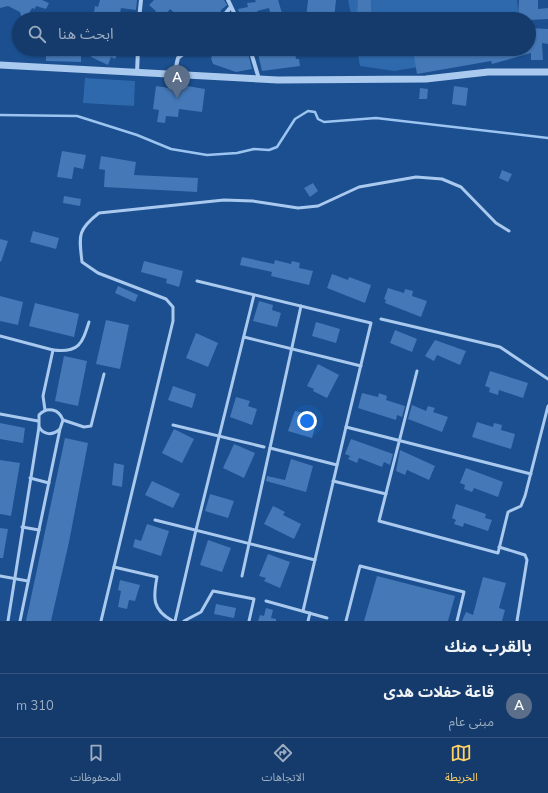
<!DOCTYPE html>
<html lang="ar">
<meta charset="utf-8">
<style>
body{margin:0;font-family:"Nunito Sans","Noto Sans Arabic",sans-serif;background:#1d4271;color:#f1f3f6;direction:rtl}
.you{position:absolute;left:307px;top:421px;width:14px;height:14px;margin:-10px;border:3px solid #fff;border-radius:50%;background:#1a73e8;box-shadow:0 0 0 6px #1a73e833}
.badge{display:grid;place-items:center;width:26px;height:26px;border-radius:50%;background:#ffd166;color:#fff;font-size:13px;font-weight:700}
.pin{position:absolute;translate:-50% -33px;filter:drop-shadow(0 1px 2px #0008)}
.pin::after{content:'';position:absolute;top:21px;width:14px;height:12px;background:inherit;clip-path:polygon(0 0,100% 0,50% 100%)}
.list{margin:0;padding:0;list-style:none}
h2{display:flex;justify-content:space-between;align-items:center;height:52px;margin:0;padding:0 16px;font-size:17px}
h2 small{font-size:13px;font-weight:400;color:#9dadc1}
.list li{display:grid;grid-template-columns:26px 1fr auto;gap:12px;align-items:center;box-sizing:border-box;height:64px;padding:0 16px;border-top:1px solid #33557e}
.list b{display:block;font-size:15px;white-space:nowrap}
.list p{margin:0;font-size:13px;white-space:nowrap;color:#9dadc1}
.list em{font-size:13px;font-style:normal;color:#9dadc1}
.icon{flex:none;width:22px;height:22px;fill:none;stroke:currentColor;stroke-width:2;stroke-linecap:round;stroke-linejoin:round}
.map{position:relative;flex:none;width:548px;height:621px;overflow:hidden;direction:ltr}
.search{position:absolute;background:#143b6b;box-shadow:0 1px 3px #0004;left:12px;right:12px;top:12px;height:44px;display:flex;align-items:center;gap:10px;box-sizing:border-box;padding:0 14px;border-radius:22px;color:#9dadc1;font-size:15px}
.sheet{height:116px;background:#143b6b}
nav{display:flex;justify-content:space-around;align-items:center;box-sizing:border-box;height:56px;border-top:1px solid #33557e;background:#143b6b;font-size:11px;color:#9dadc1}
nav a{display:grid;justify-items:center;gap:2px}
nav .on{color:#ffd166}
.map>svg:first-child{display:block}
.green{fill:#2e69ad}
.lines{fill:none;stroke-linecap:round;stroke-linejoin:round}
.stream{stroke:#9cc4f0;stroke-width:2.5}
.building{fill:#4478b7}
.service{stroke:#a9c9ee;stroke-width:3}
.minor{stroke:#a9c9ee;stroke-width:4}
.tertiary{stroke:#a9c9ee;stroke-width:7}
</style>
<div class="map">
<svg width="548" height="621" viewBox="0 0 548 621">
<rect width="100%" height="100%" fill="#1b4f8f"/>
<g class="green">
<polygon points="348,0 517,0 519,19 352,19"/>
<polygon points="357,49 514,49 504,53 394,71 360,66"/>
<polygon points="85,78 135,81 134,106 83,103"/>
</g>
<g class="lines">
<polyline class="stream" points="0,115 77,116 137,135 171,149 207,155 237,153 254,149 269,150 277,147 295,119 308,111 315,112 318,119 324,122 376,118 548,138"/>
</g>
<g class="building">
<polygon points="0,0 42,0 49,3 46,9 36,6 35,9 32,8 26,19 22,19 20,12 8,6 0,8"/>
<polygon points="100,0 137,0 136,10 121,8 119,19 93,19 95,6 98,7"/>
<polygon points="154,0 224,0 227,5 222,9 217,17 216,16 213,19 182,19 170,9 162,19 150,19 156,11 149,5"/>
<polygon points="255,0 278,0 282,13 271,16 269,8 257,11 258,14 240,16 238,9 248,7 247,3 256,2"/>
<polygon points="308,0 336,0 334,19 306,19"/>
<polygon points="358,0 371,0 371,15 369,19 357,19"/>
<polygon points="519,0 538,0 538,9 548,8 548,19 529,20 518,19"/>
<polygon points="529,28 548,29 548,44 542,43 543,60 531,60 531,53 492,64 491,61 417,74 414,56 457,49 498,49 498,52 508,49 530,49"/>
<polygon points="95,49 99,51 100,49 120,49 115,59 111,57 108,65 91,57"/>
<polygon points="215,49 229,49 231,55 247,49 252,69 236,72 213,64 211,58"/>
<polygon points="257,49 282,49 283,53 295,51 296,59 299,59 300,66 262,71"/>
<polygon points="46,51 74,51 74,54 81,55 81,62 46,61"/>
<polygon points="169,83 205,89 202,112 179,109 178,117 166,116 165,123 157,122 159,110 153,109 156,86 169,88"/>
<polygon points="454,86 468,88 466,106 452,104"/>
<polygon points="420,88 428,89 427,99 419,99"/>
<polygon points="62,151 86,155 83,169 74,167 72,179 57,177"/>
<polygon points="101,156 136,162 134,175 198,178 197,192 104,187 105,170 99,169"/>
<polygon points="502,170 512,174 508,182 499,178"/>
<polygon points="313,183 318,191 310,197 304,188"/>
<polygon points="64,196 81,199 80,206 63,203"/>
<polygon points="33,231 59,238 56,249 30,242"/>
<polygon points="0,239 8,241 1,262 0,261"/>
<polygon points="242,257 274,264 275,260 291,264 292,261 300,263 299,268 313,271 309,285 271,276 272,272 240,265"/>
<polygon points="144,261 183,271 179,287 166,283 167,279 141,272"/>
<polygon points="332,274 348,280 349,277 371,285 365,303 327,288"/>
<polygon points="118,286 138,295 135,302 115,293"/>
<polygon points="388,288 404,293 405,289 413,291 412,296 427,301 421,317 385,303 386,300 384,299"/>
<polygon points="0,296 23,302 18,325 0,321"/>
<polygon points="259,301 273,305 272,310 281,313 277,327 253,321"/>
<polygon points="35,303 79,314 74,337 29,326"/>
<polygon points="106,320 129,325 120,369 96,364"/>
<polygon points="316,322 340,329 336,343 312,336"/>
<polygon points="395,330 417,339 412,352 390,343"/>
<polygon points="196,333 218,343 208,367 186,358"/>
<polygon points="435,340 466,351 460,365 437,355 434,361 425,356"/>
<polygon points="64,356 87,361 78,406 55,401"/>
<polygon points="318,364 339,375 327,398 313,391 314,389 307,386"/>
<polygon points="490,371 528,383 523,398 499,390 498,395 489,392 490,388 485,386"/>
<polygon points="173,386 196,394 192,408 168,400"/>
<polygon points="362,393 378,397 379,393 387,396 386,400 405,406 402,417 397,415 396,420 358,408"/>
<polygon points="236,397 250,401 248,406 257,409 252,425 230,417"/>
<polygon points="412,405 426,411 428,406 435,408 433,412 448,417 442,432 408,419"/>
<polygon points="295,411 307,414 305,421 316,424 312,438 288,431"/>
<polygon points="477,422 493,427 494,423 502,425 501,430 515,434 511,449 472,437"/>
<polygon points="0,423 25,428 23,443 0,439"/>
<polygon points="174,429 194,439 182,463 162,453"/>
<polygon points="65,438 88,443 69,542 51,621 26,621"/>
<polygon points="351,439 393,454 390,465 384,462 382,467 359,458 357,463 348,459 350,456 345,454"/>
<polygon points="234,444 255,453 244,478 223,468"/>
<polygon points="400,450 435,466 429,480 407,470 405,475 396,471"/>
<polygon points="291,459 313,466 306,492 266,481 267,476 285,480"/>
<polygon points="0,460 20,463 11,516 0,514"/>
<polygon points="114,463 124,465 122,487 112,485"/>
<polygon points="466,468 503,482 498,497 474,488 472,492 464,489 465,485 460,483"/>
<polygon points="152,481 180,494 173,508 145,495"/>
<polygon points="210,494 234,501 228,518 205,511"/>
<polygon points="456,504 486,514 485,518 492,520 488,531 464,523 463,527 454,524 456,520 452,518"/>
<polygon points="273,506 285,512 283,515 301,524 294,539 264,524"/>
<polygon points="147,524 169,531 161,556 133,547 135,539 141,541"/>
<polygon points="0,528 8,529 3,558 0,558"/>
<polygon points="208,540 231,548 222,572 200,565"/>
<polygon points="268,554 290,562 280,588 264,581 266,578 259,576"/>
<polygon points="377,576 455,596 448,621 364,621"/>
<polygon points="483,577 506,583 499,608 505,610 502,621 462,621 466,612 473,615"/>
<polygon points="120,580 140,585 135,601 129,600 127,609 118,607 121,591 118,590"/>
<polygon points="216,604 236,608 234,618 214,614"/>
<polygon points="266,608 273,610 271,618 276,619 276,621 258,621 260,615 264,616"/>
</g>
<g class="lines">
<g class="service">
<polyline points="197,281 371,323 346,427 303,611"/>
<polyline points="381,319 500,347 548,379"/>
<polyline points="0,336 53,350 43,396 45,410"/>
<polyline points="244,337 361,366"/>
<path d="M53,350C79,353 82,344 89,322"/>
<polyline points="417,371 379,521 498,553 508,512 521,506 525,496 548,406"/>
<polyline points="0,414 38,421"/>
<polyline points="63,420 84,427 91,426 104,374"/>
<polyline points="173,425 264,447"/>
<polyline points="346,427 531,474"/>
<polyline points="270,448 337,465"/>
<polyline points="30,478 49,483"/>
<polyline points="333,481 386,494"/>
<polyline points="155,520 315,560"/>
<polyline points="22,527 39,530"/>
<polyline points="499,547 525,555 527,560 517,621"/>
<path d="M114,567L157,577C153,598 152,610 173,621"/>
<polyline points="0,576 28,581"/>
<polyline points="242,576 301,306"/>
<polyline points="266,601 327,618"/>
<polyline points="8,621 39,427"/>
<path d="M20,621L60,429L63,420C59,409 47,406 39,415V427C44,435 52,436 60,429"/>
<path d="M101,621L173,321V307L166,299L98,273L82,262C79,236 77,230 99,213L224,200L253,201L298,208L318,206L359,187L416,177L442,179L461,187L496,223L509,231"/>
<polyline points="175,621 196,530 254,295"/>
<polyline points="184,621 201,612 213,591 254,599 249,621"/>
<polyline points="308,621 310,613"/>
<polyline points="346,621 360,566 464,592 457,621"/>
</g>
<g class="minor">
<polyline points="228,0 237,19"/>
<polyline points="139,19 141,0"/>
<polyline points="221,19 230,8"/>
<polyline points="250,49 259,79"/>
<polyline points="137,73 138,49"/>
<polyline points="174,75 178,58 189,49"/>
</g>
<polyline class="tertiary" points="0,65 278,80 426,79 488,72 548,72"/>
</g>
</svg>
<div class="you"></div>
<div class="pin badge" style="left:177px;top:98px;background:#5c6f8a">A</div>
<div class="search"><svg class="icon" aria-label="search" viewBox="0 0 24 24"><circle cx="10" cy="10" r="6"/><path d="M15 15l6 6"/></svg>ابحث هنا</div>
</div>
<section class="sheet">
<h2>بالقرب منك<small></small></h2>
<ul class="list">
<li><span class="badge" style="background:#5c6f8a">A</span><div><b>قاعة حفلات هدى</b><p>مبنى عام</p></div><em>310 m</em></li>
</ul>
</section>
<nav>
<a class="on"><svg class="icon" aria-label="map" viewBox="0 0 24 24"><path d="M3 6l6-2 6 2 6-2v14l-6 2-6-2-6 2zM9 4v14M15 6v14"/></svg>الخريطة</a>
<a><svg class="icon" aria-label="directions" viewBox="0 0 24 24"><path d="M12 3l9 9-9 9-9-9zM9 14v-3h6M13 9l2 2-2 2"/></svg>الاتجاهات</a>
<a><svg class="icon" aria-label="saved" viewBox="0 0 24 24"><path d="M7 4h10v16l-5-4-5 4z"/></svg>المحفوظات</a>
</nav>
